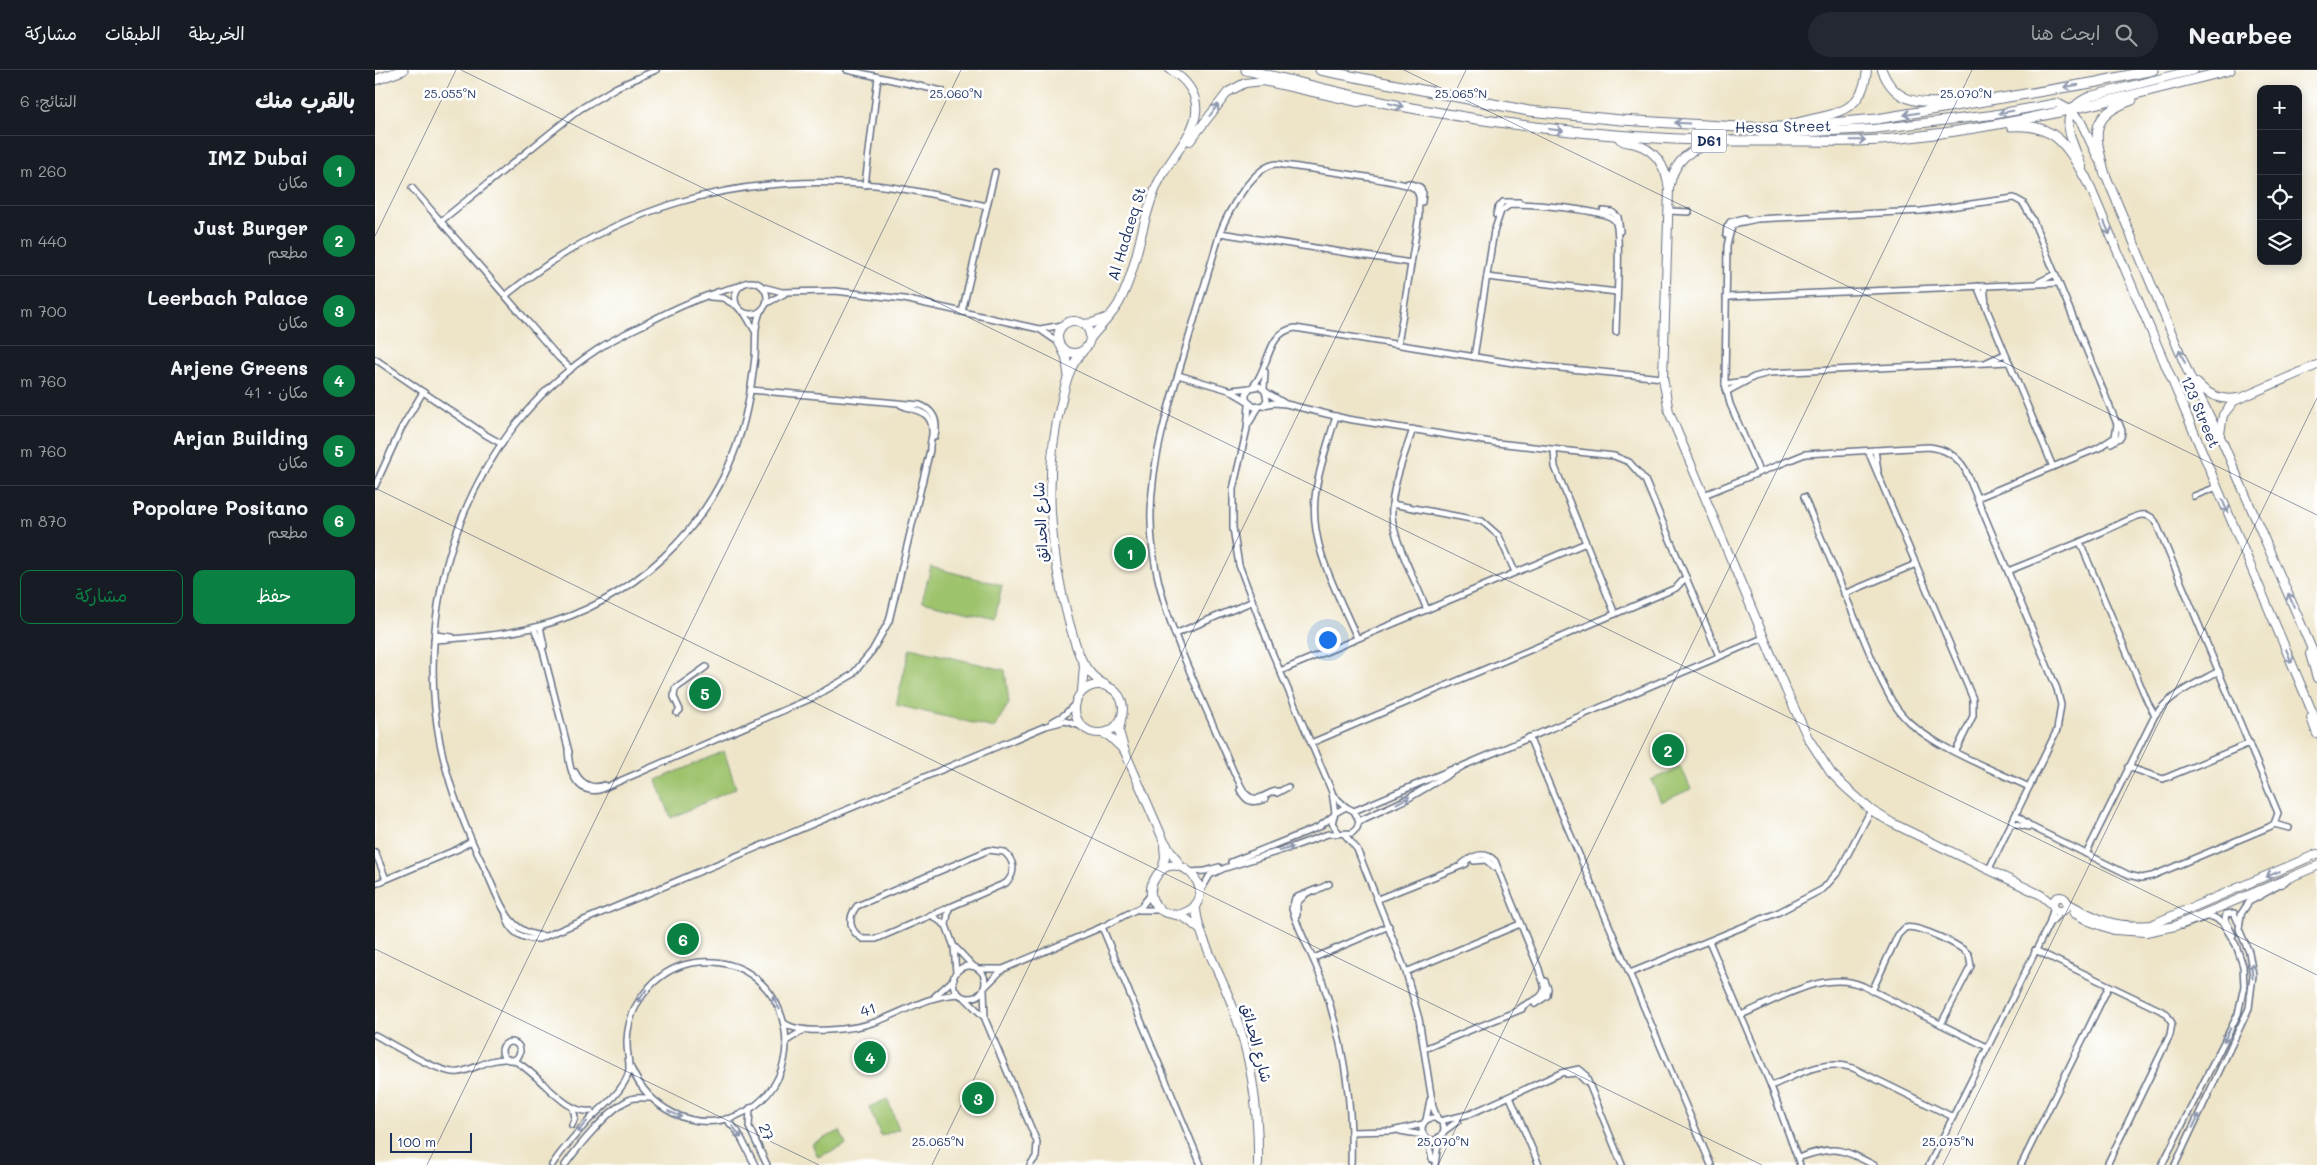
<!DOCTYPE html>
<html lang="ar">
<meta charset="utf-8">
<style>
body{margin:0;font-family:Mali,"Playpen Sans Arabic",sans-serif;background:#242831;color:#f1f3f6;direction:rtl}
.controls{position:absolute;right:15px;top:15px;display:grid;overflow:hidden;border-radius:10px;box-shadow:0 2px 12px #0003}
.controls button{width:45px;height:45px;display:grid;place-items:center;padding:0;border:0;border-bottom:1px solid #363941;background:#171b24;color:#f1f3f6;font:25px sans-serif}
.scale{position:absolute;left:15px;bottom:12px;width:82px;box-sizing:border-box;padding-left:5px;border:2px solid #1b2f5e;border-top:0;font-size:14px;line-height:18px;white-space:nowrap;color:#1b2f5e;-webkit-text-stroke:4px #fff;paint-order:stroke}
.you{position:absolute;left:952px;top:569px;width:18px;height:18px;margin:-12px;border:4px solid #fff;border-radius:50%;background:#1a73e8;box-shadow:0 0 0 8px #1a73e833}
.badge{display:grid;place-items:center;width:32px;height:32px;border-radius:50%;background:#0b8043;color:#fff;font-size:16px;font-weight:700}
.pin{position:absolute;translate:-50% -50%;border:2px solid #fff;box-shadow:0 1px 5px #0006}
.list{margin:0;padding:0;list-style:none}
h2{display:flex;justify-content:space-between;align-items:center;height:65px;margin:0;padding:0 20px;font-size:21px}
h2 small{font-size:16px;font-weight:400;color:#9ea1a6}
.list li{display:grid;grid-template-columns:32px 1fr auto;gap:15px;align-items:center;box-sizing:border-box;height:70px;padding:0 20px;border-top:1px solid #363941}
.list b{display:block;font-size:19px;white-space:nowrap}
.list p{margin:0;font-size:16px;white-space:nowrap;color:#9ea1a6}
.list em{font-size:16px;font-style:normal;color:#9ea1a6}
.actions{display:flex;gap:10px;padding:15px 20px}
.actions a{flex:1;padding:11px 0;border:1px solid #0b8043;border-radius:10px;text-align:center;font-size:18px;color:#0b8043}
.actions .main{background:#0b8043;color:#fff}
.icon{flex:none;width:28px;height:28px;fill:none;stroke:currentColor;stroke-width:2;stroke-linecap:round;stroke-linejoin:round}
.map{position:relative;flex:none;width:1942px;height:1095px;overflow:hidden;direction:ltr}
header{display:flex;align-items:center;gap:30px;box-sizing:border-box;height:70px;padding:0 25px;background:#171b24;border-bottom:1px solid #363941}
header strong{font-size:24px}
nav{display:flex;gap:28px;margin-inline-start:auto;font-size:18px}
.search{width:350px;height:45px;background:#242831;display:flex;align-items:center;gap:12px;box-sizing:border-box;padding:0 18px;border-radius:28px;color:#9ea1a6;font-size:19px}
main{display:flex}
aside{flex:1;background:#171b24}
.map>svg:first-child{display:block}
.green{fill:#9ec36d;stroke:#5c7966}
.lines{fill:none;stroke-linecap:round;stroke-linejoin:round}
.street-casing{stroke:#656f83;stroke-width:8}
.secondary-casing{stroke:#656f83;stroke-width:10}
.primary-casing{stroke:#656f83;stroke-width:11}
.street{stroke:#fff;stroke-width:5}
.secondary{stroke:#fff;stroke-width:8}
.primary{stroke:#fff;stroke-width:9}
.oneway{stroke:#8d97ae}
.ticks{fill:none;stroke:#1b2f5e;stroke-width:1;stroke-opacity:0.45}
.labels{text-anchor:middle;stroke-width:5;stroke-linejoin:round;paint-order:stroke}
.shield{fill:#fff;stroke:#5f6d8e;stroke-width:1}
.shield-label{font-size:14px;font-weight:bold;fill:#1b2f5e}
.street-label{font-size:15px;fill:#1b2f5e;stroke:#fff}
.ticks-label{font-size:12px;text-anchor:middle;fill:#1b2f5e;stroke:#fff;stroke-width:5;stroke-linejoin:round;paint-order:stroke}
</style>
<header>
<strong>Nearbee</strong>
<div class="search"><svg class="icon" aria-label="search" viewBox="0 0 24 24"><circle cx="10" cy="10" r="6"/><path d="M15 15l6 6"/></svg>ابحث هنا</div>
<nav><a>الخريطة</a><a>الطبقات</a><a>مشاركة</a></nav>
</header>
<main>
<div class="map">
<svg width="1942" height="1095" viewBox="0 0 1942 1095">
<rect width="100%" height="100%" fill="#fff"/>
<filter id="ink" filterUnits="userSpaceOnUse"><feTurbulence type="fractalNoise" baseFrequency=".02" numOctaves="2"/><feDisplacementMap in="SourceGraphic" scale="10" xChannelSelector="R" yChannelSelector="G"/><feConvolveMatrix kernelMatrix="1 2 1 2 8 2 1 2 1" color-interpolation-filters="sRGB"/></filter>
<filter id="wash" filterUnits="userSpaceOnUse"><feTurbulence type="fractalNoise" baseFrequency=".0096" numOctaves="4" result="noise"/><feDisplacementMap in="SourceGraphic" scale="20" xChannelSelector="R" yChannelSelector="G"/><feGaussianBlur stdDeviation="1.12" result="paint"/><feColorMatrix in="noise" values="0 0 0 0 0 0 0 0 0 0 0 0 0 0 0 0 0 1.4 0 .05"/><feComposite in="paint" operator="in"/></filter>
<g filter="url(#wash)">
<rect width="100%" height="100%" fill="#eee5c9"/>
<g class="green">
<polygon points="556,497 627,515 620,548 547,531"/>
<polygon points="535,578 630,600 634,633 619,658 521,635"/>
<polygon points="349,681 361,718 296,748 282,710"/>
<polygon points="1306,697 1316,719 1286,732 1276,710"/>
<polygon points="512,1029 524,1059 506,1066 494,1037"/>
<polygon points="465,1061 471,1075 443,1087 437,1074"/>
</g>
</g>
<g filter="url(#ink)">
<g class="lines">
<defs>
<g id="street">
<polyline points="472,0 567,21"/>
<polyline points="1033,113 1045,117 1048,123 1047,132"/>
<polyline points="490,115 503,7"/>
<polyline points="37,118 184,288 196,299"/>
<polyline points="1228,141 1237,142 1243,147 1245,161"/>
<polyline points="1293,141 1314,142"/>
<polyline points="1121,145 1123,138 1128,132 1144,132"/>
<polyline points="1657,148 1742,354 1740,367 1723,378"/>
<polyline points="66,151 205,39 242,17 281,0"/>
<path d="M1119,162L1126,141L1136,134C1153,134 1233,139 1240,151C1247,162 1241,244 1241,262"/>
<polyline points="845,163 1036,193"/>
<polyline points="1351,165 1352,157 1355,152 1369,148"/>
<polyline points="1112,207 1242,222"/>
<circle cx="376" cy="228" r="16"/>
<polyline points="1662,213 1680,204"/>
<polyline points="1602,216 1678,397"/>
<polyline points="1609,216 1611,234"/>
<polyline points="388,217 407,222 460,221 529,229 664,259 683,272"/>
<path d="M130,226C239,137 360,102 500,115C538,119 575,128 612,136"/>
<polyline points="335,227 348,228 360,235"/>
<polyline points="1351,227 1684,213"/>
<polyline points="392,233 409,224"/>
<polyline points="587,242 620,102"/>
<polyline points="370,244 380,261"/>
<polyline points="665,259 688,255"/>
<polyline points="1099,287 1119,161"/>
<polyline points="0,289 111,365 127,374"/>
<polyline points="1612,292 1630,284"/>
<polyline points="803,305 854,320 871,330"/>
<polyline points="1350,314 1369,311"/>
<path d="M878,316C895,298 891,262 920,258L1144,294L1288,308"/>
<polyline points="889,319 890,302"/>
<path d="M375,320L545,335C560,341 563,352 560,366"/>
<polyline points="857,320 875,318"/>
<polyline points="891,322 909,333"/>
<polyline points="1351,322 1379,307 1394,303 1634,292"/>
<polyline points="874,335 872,359 858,419 858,458 864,495 896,580 957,722 960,743"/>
<polyline points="888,336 892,330 890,321 884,316 875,318 871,324 871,330 879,337 899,333 911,334 972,349 1122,373 1239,386 1254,392 1270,410 1344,586"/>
<path d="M961,346C954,370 945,395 941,420C932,473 962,521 982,568"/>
<polyline points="874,353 884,337"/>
<path d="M1038,359C1030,384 1015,420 1017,446C1019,472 1042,514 1052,540"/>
<polyline points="1736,373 1746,367 1747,361 1744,353"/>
<polyline points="1179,380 1180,397 1240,544"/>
<polyline points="1500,380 1503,401"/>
<polyline points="1493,381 1598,629 1598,646 1581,681"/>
<path d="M1384,401L1355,334L1350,314L1352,176C1359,147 1355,156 1382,149L1546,141L1639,128L1648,133L1657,149"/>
<polyline points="0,416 26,359 48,322"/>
<path d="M1329,425L1430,384L1554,377C1570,379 1581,385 1590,399L1682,619L1686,635L1682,660L1614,799"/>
<polyline points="1819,426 1842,417"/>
<path d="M1429,427L1506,610C1514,626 1521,640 1534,652C1561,678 1619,700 1654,717"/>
<polyline points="1602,428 1726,377"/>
<polyline points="1017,434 1107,451 1124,466 1140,502"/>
<polyline points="1705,472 1773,633 1780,645"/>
<path d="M1633,501L1705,472L1762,446C1771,443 1778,446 1782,455L1903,743L1899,754L1894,757L1777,806L1766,808L1754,805L1657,757L1641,745"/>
<polyline points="1469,524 1541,494"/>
<polyline points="165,556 169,576"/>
<polyline points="159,558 168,581 194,682"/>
<polyline points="800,564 876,532"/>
<polyline points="60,565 77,567"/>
<path d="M59,570C93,568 129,565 161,557C257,532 336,460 365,365C373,340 377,313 380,287C381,271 379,257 385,242"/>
<polyline points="905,601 1211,473"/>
<polyline points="302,643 305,640 299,627 300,619 331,597"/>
<polyline points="677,652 689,645 701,633"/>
<polyline points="1154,667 1336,1095"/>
<polyline points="936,673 1301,518 1311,507"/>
<path d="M193,680C194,699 200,724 224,720L437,628L477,605L497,581L514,551L555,380C554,374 558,367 557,360C557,340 539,341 526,335"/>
<polyline points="1753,697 1788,709 1875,673"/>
<path d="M200,702C206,714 217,720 229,715"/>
<path d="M865,720C871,732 877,734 890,729"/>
<path d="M903,721C896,721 891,726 884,728C868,731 866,712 859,703C834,643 799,575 784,513C764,434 784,369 806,294C819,250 832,206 845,163C852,143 880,93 903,94C924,98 1031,110 1040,119C1048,127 1042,136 1044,145L1023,274"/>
<polyline points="902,723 913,717"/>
<polyline points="958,725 971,737"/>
<polyline points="979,741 1080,698"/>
<polyline points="984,751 1032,729 1088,696 1388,568"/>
<polyline points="1637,753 1654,757"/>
<polyline points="1899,754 1914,758"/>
<polyline points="970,765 982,779 1031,902 1044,949 1058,1037 1063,1050"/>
<path d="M614,780L629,782C640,791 641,803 631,813L501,869H488C474,861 472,848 482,836Z"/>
<polyline points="0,782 11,809"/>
<path d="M1711,784L1780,645C1797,623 1820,614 1844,601"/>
<polyline points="1099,791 1111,790 1119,797"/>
<polyline points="856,792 944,757 958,746"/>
<path d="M1087,794C1097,786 1110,780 1120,791L1164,899C1165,905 1168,910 1169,915C1172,930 1152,931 1144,939"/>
<polyline points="815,802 830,801 844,797"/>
<polyline points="0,814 83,779 96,771"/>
<path d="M942,819L920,828L917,839C925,864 939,888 948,913C968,971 978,1034 976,1095"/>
<polyline points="940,821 954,814"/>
<polyline points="825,822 835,805 850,798 917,777 953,764 977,763 982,758 984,751 979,741 971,737 960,743 957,753 963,762"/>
<polyline points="1003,829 1091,794"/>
<polyline points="574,837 571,855 579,877 581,902"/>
<polyline points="764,840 785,840"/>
<path d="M131,845C134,862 147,870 164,869L671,656L690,651L708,657"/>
<polyline points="556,845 570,855"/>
<polyline points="922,845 922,833 930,825"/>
<polyline points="1676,852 1687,841"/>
<polyline points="727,857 826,1095"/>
<polyline points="1858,865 1850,849 1851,844 1859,843 1863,852"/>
<path d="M170,866C131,864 125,830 110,799C90,759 74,717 65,673C37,526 95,362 223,279C238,269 253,262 268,255C298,239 332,223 365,216"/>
<polyline points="1334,871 1396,1016 1425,1095"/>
<polyline points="580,877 598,896"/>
<polyline points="1660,880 1791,943 1797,953 1795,965 1732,1095"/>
<polyline points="939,888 1014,856"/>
<circle cx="594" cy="912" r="16"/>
<polyline points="604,899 628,899 727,857 766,837 776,824"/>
<polyline points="1031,902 1145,854"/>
<polyline points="1255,903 1404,842 1448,819 1464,801 1496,740"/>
<polyline points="610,917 627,900"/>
<polyline points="609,919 610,949 662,1072 661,1087 655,1095"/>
<path d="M1497,921L1523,865L1530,858C1541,854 1586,875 1594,885L1596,896L1566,954"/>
<polyline points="560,926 579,909"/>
<polyline points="590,928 608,946"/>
<polyline points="1160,934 1172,926 1173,919 1170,911"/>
<path d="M1366,945C1402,930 1449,899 1488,916L1612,977"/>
<path d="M409,953C426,966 481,959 500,952C530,942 550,926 584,924"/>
<path d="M0,965C17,974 68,1006 84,1002C101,999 114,988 132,989"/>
<polyline points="411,971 429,960"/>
<circle cx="136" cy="981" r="9"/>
<polyline points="1049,979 1147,939"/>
<path d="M138,990C164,1002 189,1045 216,1041"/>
<polyline points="1192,1004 1202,1003 1210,1011"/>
<path d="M1396,1016C1422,1005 1449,988 1478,998L1578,1047"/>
<polyline points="1135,1027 1164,1095"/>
<polyline points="375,1038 374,1057 392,1095"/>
<circle cx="1058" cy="1059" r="11"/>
<polyline points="351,1049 363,1062 380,1095"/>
<polyline points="1051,1050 1055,1030"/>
<polyline points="1065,1051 1095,1044 1186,1003 1204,999 1210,1004 1247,1095"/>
<polyline points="197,1055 200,1047 198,1039"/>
<polyline points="1025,1061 1048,1065"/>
<polyline points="976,1062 1017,1061 1048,1054"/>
<polyline points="1068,1062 1083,1051"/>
<polyline points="1052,1068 1057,1089"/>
<path d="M1423,1088C1460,1075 1465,1078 1499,1095"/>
<path d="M177,1095C188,1078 202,1063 215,1049C226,1038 239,1029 247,1016C260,998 251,990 252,970C254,930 285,895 325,892C416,885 445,1012 361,1046C317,1063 274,1038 256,998"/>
<path d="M190,1095C202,1078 236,1036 256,1029C262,1027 269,1028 275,1028"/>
<polyline points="1060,1095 1064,1067"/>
<polyline points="1554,1095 1674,854 1679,837"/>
<polyline points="1646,1095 1734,916"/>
<polyline points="1787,1095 1863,944 1869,916 1868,896 1861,875 1847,852 1838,847 1831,847 1806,856"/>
<polyline points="1800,1095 1874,938 1878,905 1874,882 1864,859 1866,844 1874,832 1910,812"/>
</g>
<g id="secondary">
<path d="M1507,0C1523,42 1559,31 1593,31"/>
<path d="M1414,55C1450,42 1487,50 1492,0"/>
<polyline points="1369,59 1396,64 1498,59 1617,45 1682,33 1695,40 1706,52 1724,90"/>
<path d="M1243,67C1247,73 1253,72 1260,74C1282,80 1291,98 1294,119L1288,308L1294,342L1411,620L1433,668L1456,703L1469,716L1496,740L1517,753L1666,825L1678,835"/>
<polyline points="815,71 853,22 870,13 888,11 983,32 994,30"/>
<path d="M1707,97C1696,67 1679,41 1716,26L1819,0"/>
<polyline points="1729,101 1815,307 1848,373 1942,591"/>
<polyline points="1711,107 1942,653"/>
<path d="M1295,115C1298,97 1310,81 1328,77C1337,76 1344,77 1352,72"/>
<circle cx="699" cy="267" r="16"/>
<polyline points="708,254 717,253 731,248"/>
<path d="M715,269C724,257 736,247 744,233C764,196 765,151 783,113C793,91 819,65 821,43C823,24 811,9 795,0"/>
<polyline points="687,279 691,287 693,303"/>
<path d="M708,281C695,295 691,311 687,329C668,401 674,480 694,552C701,576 706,603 731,615"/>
<path d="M1822,313C1833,325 1846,331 1863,328"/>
<polyline points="1845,364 1848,345 1859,331 1942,295"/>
<polyline points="1935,584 1942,608"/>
<circle cx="724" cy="639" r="24"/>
<polyline points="707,621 709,596"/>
<polyline points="1936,648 1942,664"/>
<polyline points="746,650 744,661 750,682 788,769 806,797"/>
<polyline points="727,663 734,666 749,680"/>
<polyline points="787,800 790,787 789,776"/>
<circle cx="1685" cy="834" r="7"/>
<path d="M1692,833C1723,850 1740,858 1776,855L1942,784"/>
<path d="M821,834C819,860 849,910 858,938C877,989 884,1041 883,1095"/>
<polyline points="1699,843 1714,851 1739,860 1771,862 1800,856 1942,796"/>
<path d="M802,845C856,832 800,767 779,810C774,818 775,828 781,836C788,844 795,843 805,846C812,848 818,854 824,859"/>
</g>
<g id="primary">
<path d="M871,0C928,13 984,29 1042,39C1162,61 1283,72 1406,71C1439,71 1473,72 1506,70C1624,60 1740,30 1855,0"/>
<polyline points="945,0 1154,41 1246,50 1363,57 1408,57 1502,49 1722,12 1778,0"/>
<polyline points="0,10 28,0"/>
<path d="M1636,56C1682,53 1693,77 1713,113"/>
<path d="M1730,105C1720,65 1712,46 1757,30"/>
</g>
</defs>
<use href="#street" class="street-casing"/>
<use href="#secondary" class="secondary-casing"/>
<use href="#primary" class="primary-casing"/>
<use href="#street" class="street"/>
<use href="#secondary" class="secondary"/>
<use href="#primary" class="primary"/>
</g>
<defs><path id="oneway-shaft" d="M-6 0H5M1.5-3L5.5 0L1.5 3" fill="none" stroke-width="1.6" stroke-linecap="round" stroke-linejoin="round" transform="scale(1.25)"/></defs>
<g class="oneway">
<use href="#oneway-shaft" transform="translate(1696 16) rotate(170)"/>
<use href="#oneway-shaft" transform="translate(1021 35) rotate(13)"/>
<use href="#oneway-shaft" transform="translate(839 40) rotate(-53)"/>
<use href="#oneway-shaft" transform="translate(1631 42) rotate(170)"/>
<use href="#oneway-shaft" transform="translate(1536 44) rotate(171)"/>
<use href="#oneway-shaft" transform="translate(1307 53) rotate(-177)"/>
<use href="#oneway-shaft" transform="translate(1181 60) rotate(7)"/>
<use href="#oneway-shaft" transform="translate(1483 70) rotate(-1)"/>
<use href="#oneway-shaft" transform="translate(1732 158) rotate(67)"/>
<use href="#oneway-shaft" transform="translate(1807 286) rotate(-113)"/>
<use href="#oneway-shaft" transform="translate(1850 436) rotate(67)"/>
<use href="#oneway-shaft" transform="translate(1916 530) rotate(-113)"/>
<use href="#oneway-shaft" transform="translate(1914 586) rotate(67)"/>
<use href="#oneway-shaft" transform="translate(1028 730) rotate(-28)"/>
<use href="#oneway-shaft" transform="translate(911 779) rotate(-17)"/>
<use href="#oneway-shaft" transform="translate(1898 804) rotate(157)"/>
<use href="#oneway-shaft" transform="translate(1877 901) rotate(-96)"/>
<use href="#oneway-shaft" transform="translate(267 926) rotate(125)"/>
<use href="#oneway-shaft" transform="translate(401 933) rotate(-119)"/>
<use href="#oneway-shaft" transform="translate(1852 965) rotate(117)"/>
<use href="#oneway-shaft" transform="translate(300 1044) rotate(23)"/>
<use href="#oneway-shaft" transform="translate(1821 1051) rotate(-64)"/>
<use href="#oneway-shaft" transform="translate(207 1057) rotate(132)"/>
<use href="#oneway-shaft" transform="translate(362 1062) rotate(54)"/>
</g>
</g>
<path class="ticks" d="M86,0L1942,905M1029,0L1942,445M0,166L81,0M0,418L1387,1095M0,879L444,1095M52,1095L586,0M557,1095L1091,0M1063,1095L1597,0M1568,1095L1942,328"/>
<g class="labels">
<rect class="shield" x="1316.5" y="59.5" width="35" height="23" rx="4"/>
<g class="shield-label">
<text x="1334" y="76">D61</text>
</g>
<g class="street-label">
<text transform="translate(1408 57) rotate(-1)" y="5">Hessa Street</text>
<text transform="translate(752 164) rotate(-73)" y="5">Al Hadaeq St</text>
<text transform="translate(1825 342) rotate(67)" y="5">123 Street</text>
<text transform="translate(666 452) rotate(-93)" y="5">شارع الحدائق</text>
<text transform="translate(493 940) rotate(-16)" y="5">41</text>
<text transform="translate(881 973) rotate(75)" y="5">شارع الحدائق</text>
<text transform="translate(391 1062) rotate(68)" y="5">27</text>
</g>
</g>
<g class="ticks-label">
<text x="75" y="28">25.055°N</text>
<text x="581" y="28">25.060°N</text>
<text x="1086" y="28">25.065°N</text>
<text x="1591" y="28">25.070°N</text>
<text x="563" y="1076">25.065°N</text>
<text x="1068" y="1076">25.070°N</text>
<text x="1573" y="1076">25.075°N</text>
</g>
</svg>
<div class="controls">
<button>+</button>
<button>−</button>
<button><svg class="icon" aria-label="locate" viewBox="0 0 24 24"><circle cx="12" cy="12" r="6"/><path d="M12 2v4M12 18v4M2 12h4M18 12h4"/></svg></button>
<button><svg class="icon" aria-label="layers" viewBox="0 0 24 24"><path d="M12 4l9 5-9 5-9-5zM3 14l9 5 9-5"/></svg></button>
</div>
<div class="scale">100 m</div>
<div class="you"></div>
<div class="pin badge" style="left:755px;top:483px">1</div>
<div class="pin badge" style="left:1293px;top:680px">2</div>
<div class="pin badge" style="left:603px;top:1028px">3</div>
<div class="pin badge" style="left:495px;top:987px">4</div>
<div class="pin badge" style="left:330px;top:623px">5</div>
<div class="pin badge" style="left:308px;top:869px">6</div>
</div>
<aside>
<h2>بالقرب منك<small>النتائج: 6</small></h2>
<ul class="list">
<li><span class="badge">1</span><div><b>IMZ Dubai</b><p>مكان</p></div><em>260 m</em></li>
<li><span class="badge">2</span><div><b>Just Burger</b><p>مطعم</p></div><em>440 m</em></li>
<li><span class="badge">3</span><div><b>Leerbach Palace</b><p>مكان</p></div><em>700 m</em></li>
<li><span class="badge">4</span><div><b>Arjene Greens</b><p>مكان · 41</p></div><em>760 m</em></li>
<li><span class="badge">5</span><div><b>Arjan Building</b><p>مكان</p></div><em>760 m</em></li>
<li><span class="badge">6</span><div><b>Popolare Positano</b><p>مطعم</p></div><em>870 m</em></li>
</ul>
<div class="actions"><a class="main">حفظ</a><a>مشاركة</a></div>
</aside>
</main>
